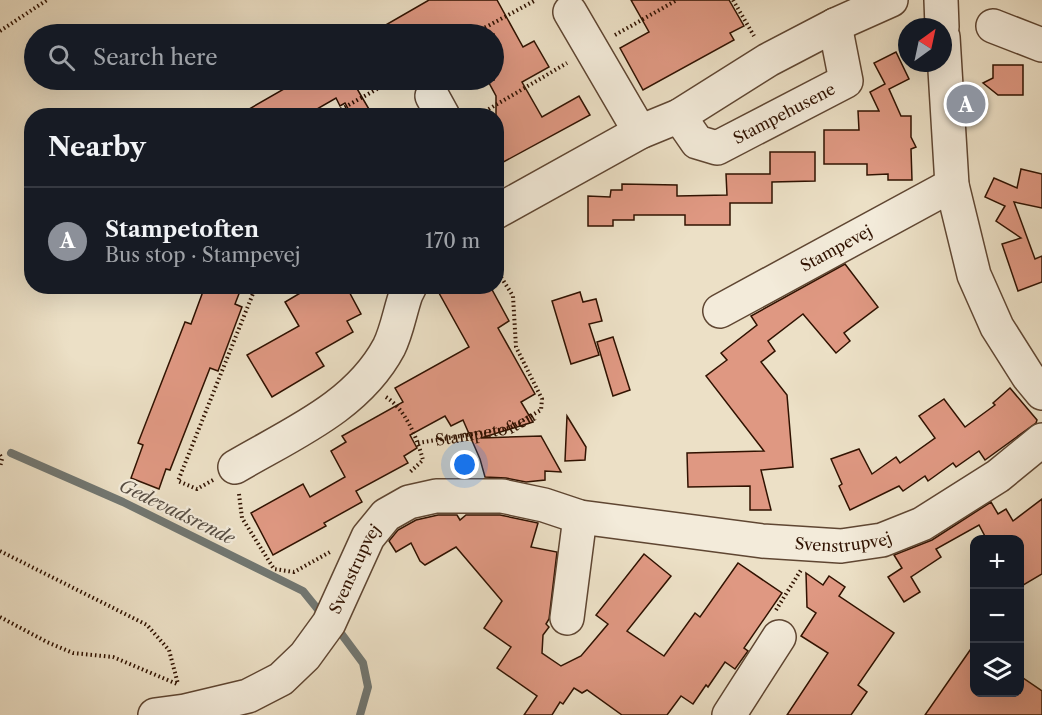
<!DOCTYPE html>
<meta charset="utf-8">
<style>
body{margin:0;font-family:"Libre Caslon Text",serif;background:#242831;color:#f1f3f6}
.controls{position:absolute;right:18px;bottom:18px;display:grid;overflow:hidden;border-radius:12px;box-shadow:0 6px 24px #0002}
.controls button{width:54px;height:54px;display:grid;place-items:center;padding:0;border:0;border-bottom:2px solid #363941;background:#171b24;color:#f1f3f6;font:30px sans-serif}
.compass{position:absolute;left:898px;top:18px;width:54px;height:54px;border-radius:50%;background:#171b24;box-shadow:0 6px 24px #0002;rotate:33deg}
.you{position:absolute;left:465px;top:465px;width:21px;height:21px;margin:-15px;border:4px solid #fff;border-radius:50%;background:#1a73e8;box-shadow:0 0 0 9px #1a73e833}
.badge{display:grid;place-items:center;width:39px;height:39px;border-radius:50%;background:#8c9099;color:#fff;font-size:20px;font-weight:700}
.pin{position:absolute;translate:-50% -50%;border:3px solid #fff;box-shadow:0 2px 6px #0006}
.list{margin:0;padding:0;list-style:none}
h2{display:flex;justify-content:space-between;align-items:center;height:78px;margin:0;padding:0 24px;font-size:26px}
h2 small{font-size:20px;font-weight:400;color:#9ea1a6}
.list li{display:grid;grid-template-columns:39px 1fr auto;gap:18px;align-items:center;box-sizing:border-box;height:108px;padding:0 24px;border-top:2px solid #363941}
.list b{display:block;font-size:22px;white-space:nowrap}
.list p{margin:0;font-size:20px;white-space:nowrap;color:#9ea1a6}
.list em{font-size:20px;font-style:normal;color:#9ea1a6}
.icon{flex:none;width:33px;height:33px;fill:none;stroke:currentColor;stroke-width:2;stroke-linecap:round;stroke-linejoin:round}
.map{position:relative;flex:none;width:1042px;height:715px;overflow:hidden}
.search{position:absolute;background:#171b24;box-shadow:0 6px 24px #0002;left:24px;top:24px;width:480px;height:66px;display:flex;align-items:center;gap:15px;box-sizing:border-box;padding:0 21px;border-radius:33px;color:#9ea1a6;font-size:22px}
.panel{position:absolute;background:#171b24;box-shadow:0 6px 24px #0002;left:24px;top:108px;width:480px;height:186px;border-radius:24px}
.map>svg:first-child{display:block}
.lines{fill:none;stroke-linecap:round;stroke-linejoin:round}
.stream{stroke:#717772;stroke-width:8}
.building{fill:#df9882;stroke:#301201;stroke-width:1.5}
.minor-casing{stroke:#5f4632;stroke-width:36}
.path{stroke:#301201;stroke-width:4;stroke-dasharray:1.5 3;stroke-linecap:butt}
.minor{stroke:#f3ebda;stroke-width:33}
.labels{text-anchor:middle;stroke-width:4.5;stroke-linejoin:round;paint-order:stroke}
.street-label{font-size:16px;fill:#301201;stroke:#f3ebda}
.water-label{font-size:18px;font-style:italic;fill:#564d43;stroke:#f3ebda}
</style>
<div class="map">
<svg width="1042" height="715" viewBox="0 0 1042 715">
<rect width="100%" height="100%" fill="#ece0c6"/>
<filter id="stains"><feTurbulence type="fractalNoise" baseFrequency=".00333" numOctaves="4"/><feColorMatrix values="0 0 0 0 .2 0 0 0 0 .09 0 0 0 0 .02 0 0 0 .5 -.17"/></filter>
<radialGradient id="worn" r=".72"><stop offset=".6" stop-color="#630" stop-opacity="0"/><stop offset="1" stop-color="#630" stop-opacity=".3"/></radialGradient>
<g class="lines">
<g class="stream">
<polyline points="11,453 123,502 303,591 320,612"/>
<polyline points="337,628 363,663 368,687 360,715"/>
</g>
</g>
<g class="building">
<polygon points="429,0 497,0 523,47 534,41 549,67 522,82 542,117 579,96 590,115 496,166 496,96 488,81 494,80 494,34 370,34"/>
<polygon points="631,0 729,0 744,26 730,33 734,40 643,90 620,48 649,32"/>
<polygon points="896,52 909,79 889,89 901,116 911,116 911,137 916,147 911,149 912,180 888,180 888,174 867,175 867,164 824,164 824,130 859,130 858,111 879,111 870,92 885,84 874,63"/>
<polygon points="993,65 1023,65 1023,95 998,95 983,83 993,78"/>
<polygon points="279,80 369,80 356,87 373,116 352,116 345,103 340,106 336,98 305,116 237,116 284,89"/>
<polygon points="770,152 815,152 815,181 772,182 772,203 730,203 730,225 685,225 685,215 634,215 634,220 613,220 613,226 588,226 588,196 610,197 611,190 622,190 622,184 677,185 677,196 727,195 726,174 770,174"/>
<polygon points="1021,169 1042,174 1042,208 1014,202 1035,259 1042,256 1042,282 1018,291 1002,244 1021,238 996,221 1005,206 985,197 994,178 1017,188"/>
<polygon points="845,264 878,307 844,333 850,341 836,353 803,314 768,341 775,351 761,362 787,395 793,467 761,470 771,510 750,510 750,486 688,487 687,453 764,451 706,376 727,360 721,353 757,325 751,316"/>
<polygon points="205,286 242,286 235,304 242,307 218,371 210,368 170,470 166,469 159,489 131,478 143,445 138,443 185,322 191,324"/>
<polygon points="312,286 346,286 361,314 347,321 353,332 316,353 324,366 272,397 247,355 299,326 285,302"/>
<polygon points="449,286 490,286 509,321 498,328 535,394 521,402 533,422 481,438 541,436 561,472 545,471 545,480 526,482 506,478 485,477 480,459 463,420 451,426 445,416 410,435 417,448 404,456 408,463 356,491 362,502 324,523 326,526 273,555 251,513 303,484 310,497 345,477 331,451 346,442 342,436 403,402 395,388 469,347 439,293"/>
<polygon points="580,292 583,302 596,299 602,321 589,324 599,355 571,364 552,301"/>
<polygon points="613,337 630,390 613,396 597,342"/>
<polygon points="1010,388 1037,420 1036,423 985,460 979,451 956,467 953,463 928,481 925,476 903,491 899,486 850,510 839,486 842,484 831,459 859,449 872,474 896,457 900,463 935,438 919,416 944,399 965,427 995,405 993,403"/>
<polygon points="567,416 586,447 585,460 565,461"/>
<polygon points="1042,499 1042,574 1020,587 1020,540 987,540 979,525 936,549 941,557 911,577 920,592 904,602 888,577 902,568 894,555 932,540 991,502 998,514 1006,509 1013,521"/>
<polygon points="438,515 457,515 460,520 466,515 500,515 538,523 531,547 557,552 549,619 546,624 549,627 543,635 542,653 561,666 581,656 608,624 596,615 644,554 671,576 627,631 664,656 695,613 700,617 738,563 782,593 744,648 748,651 735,669 725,662 708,687 706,685 693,704 681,696 667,715 622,715 587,690 582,693 574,688 563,704 560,702 552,715 524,715 537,696 497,668 511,647 484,628 502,601 456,547 425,565 420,561 411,543 396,552 389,541 398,530 416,520"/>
<polygon points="806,573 823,585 829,576 845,587 839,596 894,633 858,685 867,692 851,715 787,715 828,653 801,636 816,613 807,607"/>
<polygon points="975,643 975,693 1020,693 1020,676 1042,691 1042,715 925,715"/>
</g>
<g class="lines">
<defs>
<g id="minor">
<polyline points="941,0 942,27"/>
<polyline points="570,12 640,132"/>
<polyline points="993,26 1042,45"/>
<polyline points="943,37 952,185 974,275 997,327 1028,376 1042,393"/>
<polyline points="432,96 443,116"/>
<path id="s2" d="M679,116L697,142L717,148L846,81L835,25"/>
<polyline points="496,212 640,132 679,116 768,60 835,25 891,0"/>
<path id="s3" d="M720,311L952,185"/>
<path d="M235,467C291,434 357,407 389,347C397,331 400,311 406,294L410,286"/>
<polyline points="567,618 580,517"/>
<path id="s4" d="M155,715L185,711L248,696L281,679L305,656L329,623L368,537L386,515L409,502L436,496H502L544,505L580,517L762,541L841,546L882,540L922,524L998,476L1042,440"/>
<polyline points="729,715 779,637"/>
</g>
</defs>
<use href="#minor" class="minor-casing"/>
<g class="path">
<polyline points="733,0 754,36"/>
<polyline points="0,31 47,0"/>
<polyline points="473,34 536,0"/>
<polyline points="615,35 677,0"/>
<polyline points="329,116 393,80"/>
<polyline points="477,116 567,63"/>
<path d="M386,397C406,410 417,438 423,460L409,473"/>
<path id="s1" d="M418,443L510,428L541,410L542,399L516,347L513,296L496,269"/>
<polyline points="0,455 2,459 0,467"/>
<polyline points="213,480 197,489 178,481 256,286"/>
<polyline points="239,494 242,518 274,569 294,572 330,552"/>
<polyline points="0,551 147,625 169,650 178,684"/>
<polyline points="776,610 801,570"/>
<polyline points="0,617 47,642 73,653 113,657 177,684"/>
</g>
<use href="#minor" class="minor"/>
</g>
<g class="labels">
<g class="street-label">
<text dy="6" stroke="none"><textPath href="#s2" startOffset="128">Stampehusene</textPath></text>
<text dy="6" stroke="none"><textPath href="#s3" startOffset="132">Stampevej</textPath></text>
<text dy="6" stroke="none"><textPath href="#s1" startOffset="69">Stampetoften</textPath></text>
<text dy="6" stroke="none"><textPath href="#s4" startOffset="795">Svenstrupvej</textPath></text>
<text dy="6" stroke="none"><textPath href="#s4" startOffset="266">Svenstrupvej</textPath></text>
</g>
<g class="water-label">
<text transform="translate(177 512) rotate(26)" y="6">Gedevadsrende</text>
</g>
</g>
<rect width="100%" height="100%" filter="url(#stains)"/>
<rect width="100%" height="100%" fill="url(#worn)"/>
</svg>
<div class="controls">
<button>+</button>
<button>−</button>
<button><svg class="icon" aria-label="layers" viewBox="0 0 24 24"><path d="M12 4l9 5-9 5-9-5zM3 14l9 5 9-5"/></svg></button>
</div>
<svg class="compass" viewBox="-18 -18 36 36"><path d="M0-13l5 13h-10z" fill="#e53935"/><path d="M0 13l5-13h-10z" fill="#9ea1a6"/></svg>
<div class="you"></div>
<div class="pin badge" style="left:966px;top:104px">A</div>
<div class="search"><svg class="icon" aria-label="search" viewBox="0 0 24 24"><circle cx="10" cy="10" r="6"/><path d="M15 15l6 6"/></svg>Search here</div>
<section class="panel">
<h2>Nearby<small></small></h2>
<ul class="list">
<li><span class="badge">A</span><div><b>Stampetoften</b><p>Bus stop · Stampevej</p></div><em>170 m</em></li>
</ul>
</section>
</div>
